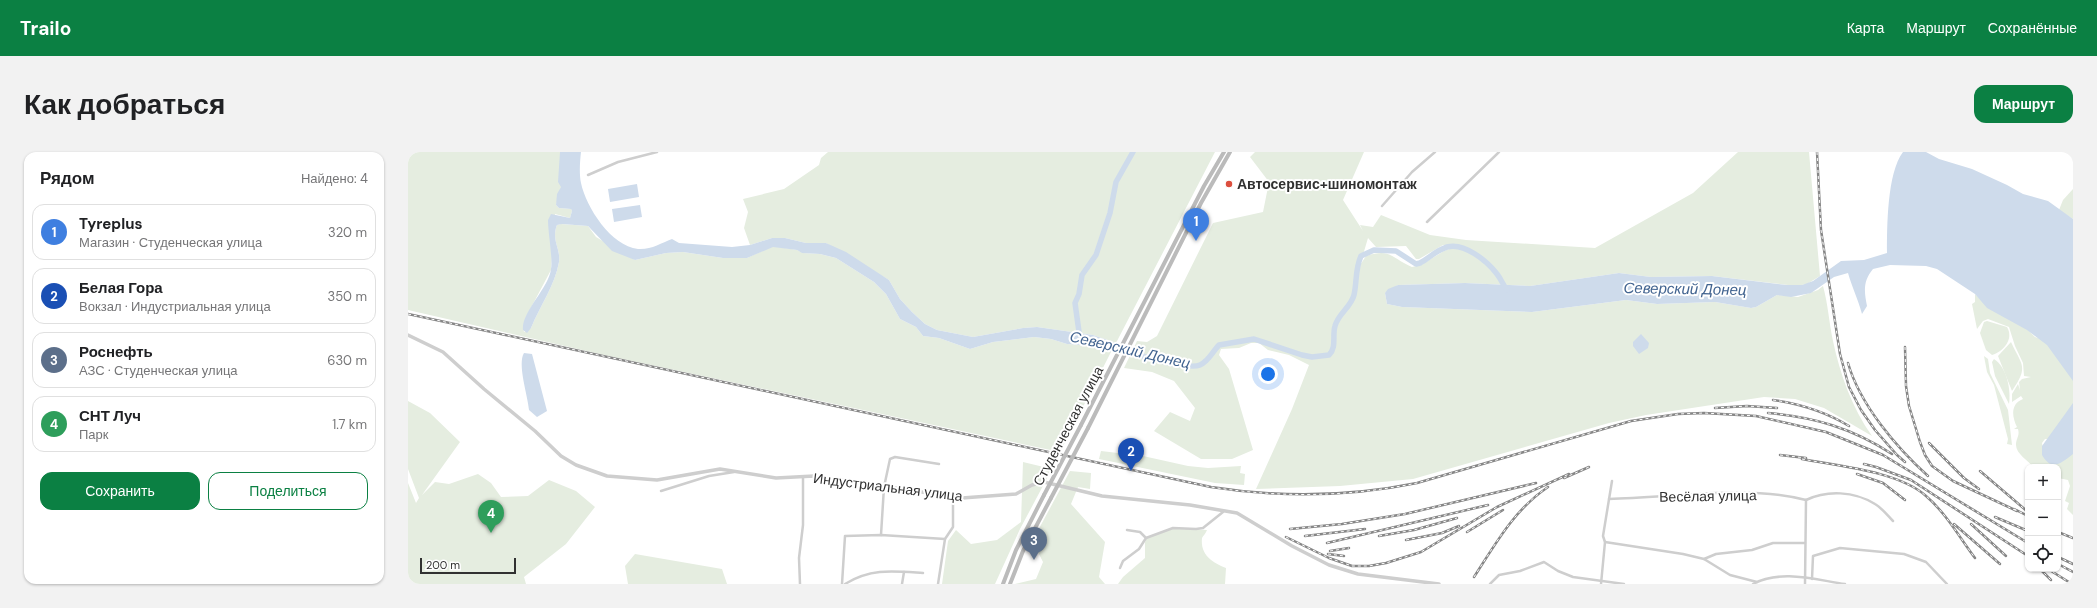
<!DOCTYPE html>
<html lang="ru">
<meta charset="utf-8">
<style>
body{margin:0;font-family:"DM Sans",sans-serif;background:#f2f2f2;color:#202124}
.controls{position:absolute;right:12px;bottom:12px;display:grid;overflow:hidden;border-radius:8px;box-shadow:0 1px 3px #0004}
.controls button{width:36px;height:36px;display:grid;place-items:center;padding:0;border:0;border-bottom:1px solid #e0e0e0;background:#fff;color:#202124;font:20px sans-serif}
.scale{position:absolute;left:12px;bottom:10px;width:96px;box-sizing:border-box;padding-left:4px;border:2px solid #313131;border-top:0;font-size:11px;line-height:14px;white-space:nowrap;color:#313131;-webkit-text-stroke:3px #fff;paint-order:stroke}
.you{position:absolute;left:860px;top:222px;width:14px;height:14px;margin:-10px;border:3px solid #fff;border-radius:50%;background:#1a73e8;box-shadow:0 0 0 6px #1a73e833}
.badge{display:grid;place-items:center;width:26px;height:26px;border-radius:50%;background:#0b8043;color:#fff;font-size:13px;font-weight:700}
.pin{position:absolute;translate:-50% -33px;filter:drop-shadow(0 1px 2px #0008)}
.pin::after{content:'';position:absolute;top:21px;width:14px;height:12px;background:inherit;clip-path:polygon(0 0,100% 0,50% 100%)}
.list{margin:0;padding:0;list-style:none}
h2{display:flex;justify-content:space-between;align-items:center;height:52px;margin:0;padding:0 16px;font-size:17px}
h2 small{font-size:13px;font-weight:400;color:#757577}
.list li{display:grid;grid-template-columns:26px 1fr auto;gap:12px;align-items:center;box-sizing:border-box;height:56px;margin:0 8px 8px;padding:0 8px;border:1px solid #e0e0e0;border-radius:12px}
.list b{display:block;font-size:15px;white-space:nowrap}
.list p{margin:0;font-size:13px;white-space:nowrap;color:#757577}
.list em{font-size:13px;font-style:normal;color:#757577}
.actions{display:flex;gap:8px;padding:12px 16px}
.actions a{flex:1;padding:9px 0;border:1px solid #0b8043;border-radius:12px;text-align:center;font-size:14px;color:#0b8043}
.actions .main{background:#0b8043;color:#fff}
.icon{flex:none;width:22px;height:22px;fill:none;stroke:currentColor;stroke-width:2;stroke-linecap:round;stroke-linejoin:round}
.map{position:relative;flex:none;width:1665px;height:432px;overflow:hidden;border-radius:12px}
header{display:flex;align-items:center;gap:24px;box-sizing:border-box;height:56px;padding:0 20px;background:#0b8043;color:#fff}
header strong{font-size:19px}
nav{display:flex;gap:22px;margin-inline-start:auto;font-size:14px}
.intro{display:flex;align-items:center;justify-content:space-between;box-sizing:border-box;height:96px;padding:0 24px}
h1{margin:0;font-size:28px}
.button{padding:10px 18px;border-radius:12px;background:#0b8043;color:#fff;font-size:14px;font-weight:700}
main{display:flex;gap:24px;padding:0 24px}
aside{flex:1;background:#fff;border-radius:12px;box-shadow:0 1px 3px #0004}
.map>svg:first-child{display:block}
.green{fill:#e5ede0;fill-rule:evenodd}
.water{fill:#cedbeb}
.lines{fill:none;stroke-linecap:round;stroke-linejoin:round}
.river{stroke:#cedbeb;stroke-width:5.5}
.minor{stroke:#cecece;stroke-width:2.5}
.tertiary{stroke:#cecece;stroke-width:3.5}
.secondary{stroke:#bbb;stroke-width:4}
.rail-casing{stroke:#868686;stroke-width:2.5}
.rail{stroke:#fff;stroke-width:1;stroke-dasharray:3;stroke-linecap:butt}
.secondary-bridge{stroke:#bbb;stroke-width:4}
.poi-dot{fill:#dc4e3e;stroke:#fff;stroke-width:1.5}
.labels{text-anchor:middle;stroke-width:4;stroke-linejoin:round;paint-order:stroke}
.poi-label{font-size:14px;font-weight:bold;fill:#313131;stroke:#fff;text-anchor:start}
.street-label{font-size:14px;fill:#313131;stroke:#fff}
.water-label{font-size:15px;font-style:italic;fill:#426490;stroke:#fff}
</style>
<header>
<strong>Trailo</strong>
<nav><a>Карта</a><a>Маршрут</a><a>Сохранённые</a></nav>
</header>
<div class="intro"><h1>Как добраться</h1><a class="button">Маршрут</a></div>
<main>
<aside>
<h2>Рядом<small>Найдено: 4</small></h2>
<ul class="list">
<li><span class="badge" style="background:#3f7fe0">1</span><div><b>Tyreplus</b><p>Магазин · Студенческая улица</p></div><em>320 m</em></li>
<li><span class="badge" style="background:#1a4fb4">2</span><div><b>Белая Гора</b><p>Вокзал · Индустриальная улица</p></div><em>350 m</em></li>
<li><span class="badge" style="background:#5c6f8a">3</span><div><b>Роснефть</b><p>АЗС · Студенческая улица</p></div><em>630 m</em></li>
<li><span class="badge" style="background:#2e9e5b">4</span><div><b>СНТ Луч</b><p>Парк</p></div><em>1.7 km</em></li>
</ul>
<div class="actions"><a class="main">Сохранить</a><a>Поделиться</a></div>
</aside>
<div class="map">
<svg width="1665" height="432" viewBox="0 0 1665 432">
<rect width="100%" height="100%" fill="#fff"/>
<g class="green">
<path d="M0,0H152L153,35L148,53L151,56L163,57L164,59L162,66L147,62L143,118L118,165L115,175L116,180L123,176C132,154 147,133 151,110C153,97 143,88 149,73L153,72L180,74L188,85L227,108L258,101L275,100L315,106H339L365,94L389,98L395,101L412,102L428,106L466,130L478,142L492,167L508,175L515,184L531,186L562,197L585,190L626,185L643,187L659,192L674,193L703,200L652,300L196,203L0,158Z"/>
<polygon points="420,0 807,0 708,191 685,183 629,175 615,176 565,185 529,178 517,172 504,160 492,147 481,128 418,91 398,91 377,86 364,86 342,93 336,76 340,60 335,47 376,37 411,13 413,6"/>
<path d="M847,0H956L935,48L955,79L952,73L965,75L973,63L1022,83L1058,88L1187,96L1285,41L1330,0H1401L1412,124L1399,132L1388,134L1304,124L1243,125L1211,121L1122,134L1057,131L990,133L977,141L979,152L994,155L1124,160L1218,148L1249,152L1307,150L1343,156L1348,155L1369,143L1390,145L1410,138L1415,134C1420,152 1421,170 1425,189C1432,222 1444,256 1464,284L1416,256L1387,247L1356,245L1238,263L1201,271L1005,327L932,334L848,337L884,257L901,213L881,203L860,198L851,191H843L831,196L813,197L811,203L821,217L845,298L824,307H793L746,279L762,260L782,269L787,256L766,229L744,220L716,216L729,189L739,190L749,184L805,71L855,60L861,30L842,5ZM960,86L968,95L998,94L1008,107H1011L1035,93H1052L1036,99L1013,113L1004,115C983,106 983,96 958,104L952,113Z"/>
<polygon points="1665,37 1665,67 1651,58 1655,48"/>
<path d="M1567,142L1577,152L1619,177L1627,185L1639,189L1665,225V255L1640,287H1637L1634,291L1635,296L1665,299V363L1659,357L1661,351L1657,349L1662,334L1660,328L1650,326V315H1625C1621,309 1608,302 1608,293C1608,286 1612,284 1610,277H1606L1609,275C1604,265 1602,252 1615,247L1613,244L1604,250V242L1610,232L1612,238L1611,230L1614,227L1623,225L1616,224L1615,211L1607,194L1601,175L1580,167L1575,169L1569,177L1564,152L1567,150Z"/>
<path d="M1579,169L1599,175C1606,187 1596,199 1584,203L1578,198L1572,181L1576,170Z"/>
<path d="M1603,190C1614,214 1621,214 1604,239L1590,204Z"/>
<polygon points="1576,204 1580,207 1582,221 1600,258 1604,293 1599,292 1600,287 1586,233 1579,220"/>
<path d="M1586,207C1599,215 1603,238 1601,252L1587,224L1584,210Z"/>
<polygon points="0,249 22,261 52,290 14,343 27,330 41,332 70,322 83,331 93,345 120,344 141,328 168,339 187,355 158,392 116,425 118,432 0,432 0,331 8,351 11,346 0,317"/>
<polygon points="693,299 735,304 780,314 800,316 833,314 832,321 837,322 836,333 807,331 691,307"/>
<polygon points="615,310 644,317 612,377 587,432 534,432 540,389 548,378 563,392 589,388 613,370"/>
<polygon points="662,319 683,321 682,337 670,335 663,352 697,390 691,425 697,432 607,432 628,427 635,410 628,396 624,401 620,397"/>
<path d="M766,376L799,378C798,381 795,384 794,386C792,403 805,411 818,416L817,432H710L715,425L737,406V390L739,386Z"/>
<polygon points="227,402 314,417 319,432 220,432 217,414"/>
</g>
<g class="water">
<path d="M152,0H173C172,9 171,21 173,31C178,55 203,94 230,97C243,98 253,91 264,87L271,91L324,95L342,93L364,86H377L398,91H418L438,100L481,128L492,147L504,160L517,172L529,178L565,185L615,176L629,175L685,183L708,191L703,200L674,193L659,192L643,187L626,185L585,190L562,197L531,186L515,184L508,175L492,167L478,142L466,130L428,106L412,102L394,101L389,98L365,95L339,106H315L275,100L258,101L227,108L204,99L180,74L154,72L149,73C143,88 153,97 151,110C147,133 132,154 123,176L119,181L115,178C113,160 141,136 143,117C145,107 140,81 140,68L143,62L162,66L164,59L163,57L151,56L148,53L149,42L153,35L150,30Z"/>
<path d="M1495,0H1518L1531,7L1564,17L1599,33L1615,42L1640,49L1665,67V229L1639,193L1619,178L1579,156L1567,142L1529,117L1518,114L1482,113L1465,117C1455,129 1456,139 1459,154L1454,162C1450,147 1444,135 1440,121L1426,125L1403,141L1383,145L1369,143L1348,155L1343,156L1307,150L1249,152L1218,148L1124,160L994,155L979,152L977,141L980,137L990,133L1057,131L1122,134L1211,121L1243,125L1304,124L1379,133H1394L1405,129L1433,109L1456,108L1479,101C1479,75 1479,21 1495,0Z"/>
<polygon points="229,32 231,45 202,50 200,37"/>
<polygon points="232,53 234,65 206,70 204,57"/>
<polygon points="1233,182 1241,191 1240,196 1231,202 1225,194 1225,190"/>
<path d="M116,201L124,202L139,259L129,265L121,258C120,244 109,212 116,201Z"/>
<path d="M1665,251V302C1653,311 1644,320 1634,303V294Z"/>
</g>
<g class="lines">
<g class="river">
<polyline points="672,187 667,151 671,142 674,123 688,103 702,61 708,30 725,0"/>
<path d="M699,193C716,199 778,219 792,213C801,209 805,199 811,193L846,187L894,203L904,205L921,203C929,195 924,184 927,174C930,162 943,155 946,143C949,130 947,117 953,104L966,98L988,99L1008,112L1012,111C1021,106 1029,98 1039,95C1056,90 1079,109 1089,122C1093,127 1095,133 1099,138"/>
</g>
<g class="minor">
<polyline points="180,23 210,10 249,0"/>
<polyline points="974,54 1004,20 1027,0"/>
<polyline points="1019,70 1091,0"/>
<polyline points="253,339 301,324 326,320"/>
<path d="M1201,347C1263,346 1338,332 1398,348"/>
<path d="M1398,348C1419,338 1446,339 1467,352C1474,356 1480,364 1485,369"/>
<polyline points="473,383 476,335 482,307 487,305 531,312"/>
<polyline points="738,386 765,376 788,377 795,376 815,360"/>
<polyline points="1197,390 1275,402 1296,407 1308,402 1344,398 1365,391 1397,391"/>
<polyline points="1296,407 1322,423 1349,430"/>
<polyline points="712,416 715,409 731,397 738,386 732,380 719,378"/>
<polyline points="1404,427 1405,404 1432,396 1496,402 1518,410 1539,432"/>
<polyline points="392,432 391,406 395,373 395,325"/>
<polyline points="434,432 437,384 473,383 537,387"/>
<path d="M437,432C463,416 485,419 515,421"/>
<polyline points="494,432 496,420"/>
<polyline points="530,432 537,387 545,375 545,345"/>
<polyline points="1082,432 1091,423 1112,419 1136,410 1150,419 1165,425 1216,432"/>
<polyline points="1193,432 1197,390 1195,384 1204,329"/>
<path d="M1345,432C1373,417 1408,428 1437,432"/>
<polyline points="1397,432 1398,348"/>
</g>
<polyline class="tertiary" points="0,183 35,200 76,237 127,279 153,304 168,313 199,324 249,328 312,317 368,326 406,324 554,346 608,342 624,333 636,330 694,344 782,353 829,361 884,394 921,413 950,422 1031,432"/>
<g class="secondary">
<polyline points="673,273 796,34 816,0"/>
<polyline points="680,276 793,51 822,0"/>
<polyline points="595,432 608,398 636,343"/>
<polyline points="602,432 615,399 643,346"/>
</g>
<defs>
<g id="rail">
<polyline points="1409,0 1413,78 1432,202 1441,235 1453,258 1467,278 1489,303 1497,310"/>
<path d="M0,162L803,335C873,346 940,345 1009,331L1223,269L1270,262L1296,261L1348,264L1418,280L1475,303L1620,391"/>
<polyline points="1497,195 1498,234 1501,254 1512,290 1517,303 1524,314 1545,329 1609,359"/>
<path d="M1440,211C1452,253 1489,296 1520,324"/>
<path d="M1365,248C1393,252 1416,259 1441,274"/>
<polyline points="1307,256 1339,254 1369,256"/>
<path d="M1360,261C1406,265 1444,276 1484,302"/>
<polyline points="1521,291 1556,326 1571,337"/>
<polyline points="1372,303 1398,306"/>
<path d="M1394,307C1429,314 1490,319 1518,344C1537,360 1552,386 1567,406"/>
<polyline points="1456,312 1468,315 1503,328 1620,404"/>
<polyline points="1572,319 1620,360"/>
<polyline points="1449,322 1475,331 1497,348"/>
<polyline points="1156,326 1181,315"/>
<polyline points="1606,357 1620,364"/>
<polyline points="1587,365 1620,379"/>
<polyline points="1546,372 1592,412"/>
<polyline points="1563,372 1598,404"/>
<polyline points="882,377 934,372 997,362 1128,331"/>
<polyline points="1059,380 1095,358"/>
<polyline points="1650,380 1665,386"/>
<polyline points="897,384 957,377"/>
<polyline points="971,384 1006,378 1049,366"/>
<polyline points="878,385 921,406 944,414 961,414 978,411 1013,400 1089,355 1161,322"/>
<polyline points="998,388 1034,381 1051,374"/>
<polyline points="919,391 1080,353"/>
<polyline points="922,399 941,396"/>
<polyline points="920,402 936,404"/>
<polyline points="1650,405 1665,412"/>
<polyline points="1650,412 1665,420"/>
<polyline points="1632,417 1643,428"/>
<polyline points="1640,417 1664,432"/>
<path d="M1066,425C1088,391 1106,358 1140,335"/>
</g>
</defs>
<use href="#rail" class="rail-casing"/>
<use href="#rail" class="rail"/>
<g class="secondary-bridge">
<polyline points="636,343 673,273"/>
<polyline points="643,346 680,276"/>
</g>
</g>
<circle class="poi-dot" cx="821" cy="32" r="4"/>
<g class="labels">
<g class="poi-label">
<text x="829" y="37">Автосервис+шиномонтаж</text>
</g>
<g class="street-label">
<text transform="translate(660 274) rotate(-62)" y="5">Студенческая улица</text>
<text transform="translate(480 335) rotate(7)" y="5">Индустриальная улица</text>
<text transform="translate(1300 344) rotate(-1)" y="5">Весёлая улица</text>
</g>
<g class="water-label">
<text transform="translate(1277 137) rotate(1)" y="5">Северский Донец</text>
<text transform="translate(722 198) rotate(13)" y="5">Северский Донец</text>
</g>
</g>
</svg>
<div class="controls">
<button>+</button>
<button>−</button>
<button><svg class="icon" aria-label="locate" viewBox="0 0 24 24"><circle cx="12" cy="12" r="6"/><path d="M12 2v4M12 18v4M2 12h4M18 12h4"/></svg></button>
</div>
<div class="scale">200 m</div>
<div class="you"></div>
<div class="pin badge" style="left:788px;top:89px;background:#3f7fe0">1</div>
<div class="pin badge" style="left:723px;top:319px;background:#1a4fb4">2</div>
<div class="pin badge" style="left:626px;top:408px;background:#5c6f8a">3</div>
<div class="pin badge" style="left:83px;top:381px;background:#2e9e5b">4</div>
</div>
</main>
